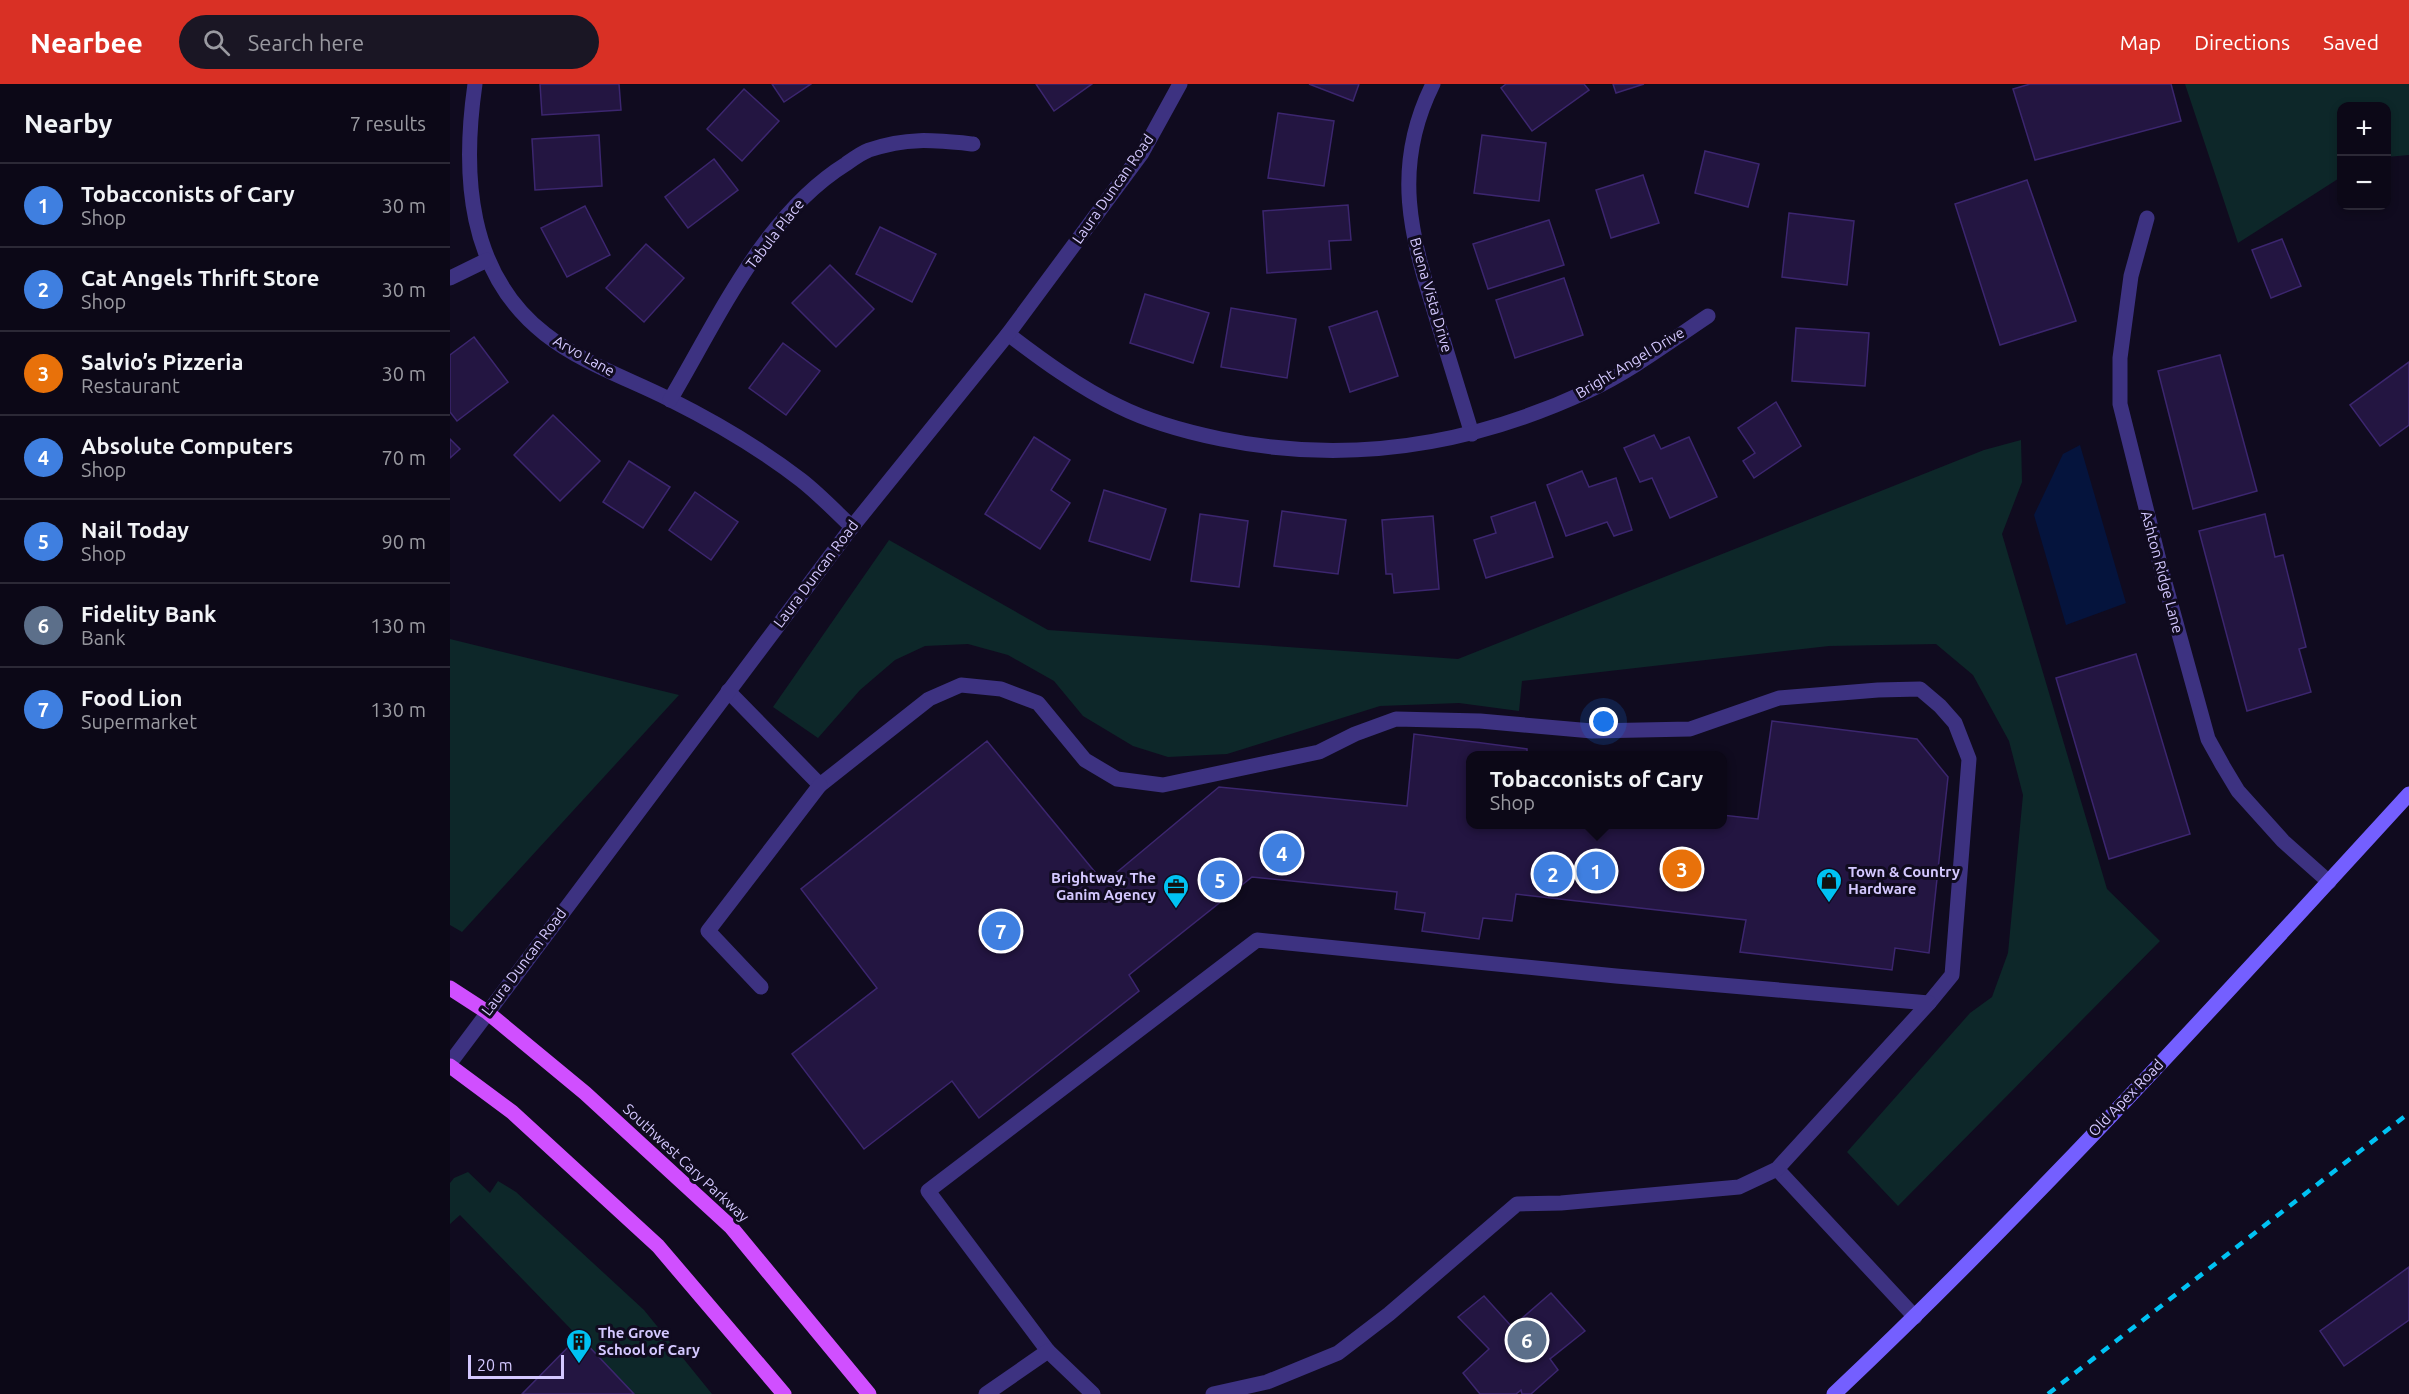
<!DOCTYPE html>
<meta charset="utf-8">
<style>
body{margin:0;font-family:Ubuntu,sans-serif;background:#1a1624;color:#f1f3f6}
.controls{position:absolute;right:18px;top:18px;display:grid;overflow:hidden;border-radius:12px;box-shadow:0 3px 9px #0003}
.controls button{width:54px;height:54px;display:grid;place-items:center;padding:0;border:0;border-bottom:2px solid #2c2936;background:#0c0817;color:#f1f3f6;font:30px sans-serif}
.scale{position:absolute;left:18px;bottom:15px;width:96px;box-sizing:border-box;padding-left:6px;border:3px solid #d4c8ff;border-top:0;font-size:16px;line-height:21px;white-space:nowrap;color:#d4c8ff;-webkit-text-stroke:4px #100b1f;paint-order:stroke}
.you{position:absolute;left:1154px;top:638px;width:21px;height:21px;margin:-15px;border:4px solid #fff;border-radius:50%;background:#1a73e8;box-shadow:0 0 0 9px #1a73e833}
.badge{display:grid;place-items:center;width:39px;height:39px;border-radius:50%;background:#d93025;color:#fff;font-size:20px;font-weight:700}
.pin{position:absolute;translate:-50% -50%;border:3px solid #fff;box-shadow:0 2px 6px #0006}
.popup{position:absolute;left:1016px;top:667px;width:261px;height:78px;box-sizing:border-box;display:grid;place-content:center;border-radius:12px;background:#0c0817;filter:drop-shadow(0 2px 4px #0005);font-size:20px;white-space:nowrap;color:#9a9aa1}
.popup b{font-size:22px;color:#f1f3f6}
.popup::after{content:'';position:absolute;left:50%;top:100%;margin-left:-12px;border:12px solid transparent;border-top-color:#0c0817}
.list{margin:0;padding:0;list-style:none}
h2{display:flex;justify-content:space-between;align-items:center;height:78px;margin:0;padding:0 24px;font-size:26px}
h2 small{font-size:20px;font-weight:400;color:#9a9aa1}
.list li{display:grid;grid-template-columns:39px 1fr auto;gap:18px;align-items:center;box-sizing:border-box;height:84px;padding:0 24px;border-top:2px solid #2c2936}
.list b{display:block;font-size:22px;white-space:nowrap}
.list p{margin:0;font-size:20px;white-space:nowrap;color:#9a9aa1}
.list em{font-size:20px;font-style:normal;color:#9a9aa1}
.icon{flex:none;width:33px;height:33px;fill:none;stroke:currentColor;stroke-width:2;stroke-linecap:round;stroke-linejoin:round}
.map{position:relative;flex:none;width:1959px;height:1310px;overflow:hidden}
header{display:flex;align-items:center;gap:36px;box-sizing:border-box;height:84px;padding:0 30px;background:#d93025;color:#fff}
header strong{font-size:28px}
nav{display:flex;gap:33px;margin-inline-start:auto;font-size:21px}
.search{width:420px;height:54px;background:#1a1624;display:flex;align-items:center;gap:15px;box-sizing:border-box;padding:0 21px;border-radius:33px;color:#9a9aa1;font-size:22px}
main{display:flex}
aside{flex:1;background:#0c0817}
.map>svg:first-child{display:block}
.green{fill:#0d2729}
.water{fill:#05143d}
.building{fill:#231541;stroke:#3c266f;stroke-width:1.5}
.lines{fill:none;stroke-linecap:round;stroke-linejoin:round}
.service{stroke:#3d3281;stroke-width:15}
.minor{stroke:#3d3281;stroke-width:15}
.secondary{stroke:#745fff;stroke-width:15}
.primary{stroke:#d04fff;stroke-width:15}
.rail{stroke:#00c2f3;stroke-width:4.5;stroke-dasharray:9 8;stroke-linecap:butt}
.labels{text-anchor:middle;stroke-width:6;stroke-linejoin:round;paint-order:stroke}
.street-label{font-size:15px;fill:#d4c8ff;stroke:#100b1f}
.poi-label{font-size:15px;font-weight:bold;fill:#d4c8ff;stroke:#100b1f;text-anchor:start}
</style>
<header>
<strong>Nearbee</strong>
<div class="search"><svg class="icon" aria-label="search" viewBox="0 0 24 24"><circle cx="10" cy="10" r="6"/><path d="M15 15l6 6"/></svg>Search here</div>
<nav><a>Map</a><a>Directions</a><a>Saved</a></nav>
</header>
<main>
<aside>
<h2>Nearby<small>7 results</small></h2>
<ul class="list">
<li><span class="badge" style="background:#3f7fe0">1</span><div><b>Tobacconists of Cary</b><p>Shop</p></div><em>30 m</em></li>
<li><span class="badge" style="background:#3f7fe0">2</span><div><b>Cat Angels Thrift Store</b><p>Shop</p></div><em>30 m</em></li>
<li><span class="badge" style="background:#e8710a">3</span><div><b>Salvio’s Pizzeria</b><p>Restaurant</p></div><em>30 m</em></li>
<li><span class="badge" style="background:#3f7fe0">4</span><div><b>Absolute Computers</b><p>Shop</p></div><em>70 m</em></li>
<li><span class="badge" style="background:#3f7fe0">5</span><div><b>Nail Today</b><p>Shop</p></div><em>90 m</em></li>
<li><span class="badge" style="background:#5c6f8a">6</span><div><b>Fidelity Bank</b><p>Bank</p></div><em>130 m</em></li>
<li><span class="badge" style="background:#3f7fe0">7</span><div><b>Food Lion</b><p>Supermarket</p></div><em>130 m</em></li>
</ul>
</aside>
<div class="map">
<svg width="1959" height="1310" viewBox="0 0 1959 1310">
<rect width="100%" height="100%" fill="#100b1f"/>
<g class="green">
<polygon points="1735,0 1959,0 1959,71 1937,73 1936,22 1892,22 1891,93 1788,159"/>
<polygon points="1571,356 1572,398 1552,450 1657,805 1710,857 1448,1122 1397,1068 1520,929 1542,913 1558,869 1573,711 1559,657 1523,591 1486,560 1379,562 1072,597 1069,627 1009,619 930,622 777,670 718,673 683,662 633,632 604,597 558,571 518,560 475,562 445,576 410,606 368,654 323,623 439,456 598,546 1008,575 1534,366"/>
<polygon points="0,555 229,611 12,848 0,841"/>
<polygon points="18,1088 40,1109 48,1097 66,1108 194,1226 262,1310 184,1310 10,1131 0,1140 0,1099 4,1094"/>
</g>
<polygon class="water" points="1630,361 1676,519 1616,541 1584,431 1613,370"/>
<g class="building">
<polygon points="90,0 169,0 171,26 92,31"/>
<polygon points="322,0 361,0 334,18"/>
<polygon points="586,0 642,0 604,27"/>
<polygon points="859,0 909,0 903,17"/>
<polygon points="1056,0 1134,0 1139,6 1082,47 1051,4"/>
<polygon points="1163,0 1194,0 1166,9"/>
<polygon points="1580,0 1721,0 1731,37 1585,76 1563,5"/>
<polygon points="294,5 329,37 292,77 257,45"/>
<polygon points="828,29 884,37 874,102 818,94"/>
<polygon points="149,51 152,102 85,106 82,55"/>
<polygon points="1032,51 1096,59 1089,117 1024,109"/>
<polygon points="1255,67 1309,80 1298,123 1245,109"/>
<polygon points="264,75 288,106 238,144 215,113"/>
<polygon points="1193,91 1209,139 1161,154 1146,106"/>
<polygon points="1577,96 1626,237 1550,261 1505,120"/>
<polygon points="898,121 901,156 879,157 881,185 817,189 813,127"/>
<polygon points="135,122 160,171 117,193 91,144"/>
<polygon points="1339,129 1404,137 1397,201 1332,193"/>
<polygon points="1099,136 1114,181 1038,205 1023,160"/>
<polygon points="430,143 486,170 462,218 406,190"/>
<polygon points="1832,155 1851,202 1821,214 1802,166"/>
<polygon points="196,160 234,194 194,238 156,204"/>
<polygon points="380,181 424,225 386,263 342,219"/>
<polygon points="1114,194 1133,251 1065,274 1046,216"/>
<polygon points="695,210 759,229 743,279 680,259"/>
<polygon points="781,224 846,235 837,294 771,283"/>
<polygon points="927,227 948,292 900,308 879,243"/>
<polygon points="1346,244 1419,249 1415,302 1342,297"/>
<polygon points="24,253 58,298 7,337 0,328 0,271"/>
<polygon points="333,259 370,287 336,331 299,304"/>
<polygon points="1770,271 1807,407 1743,425 1708,287"/>
<polygon points="1959,278 1959,341 1930,362 1900,321"/>
<polygon points="1326,318 1351,362 1304,394 1293,377 1305,369 1288,344"/>
<polygon points="103,331 150,377 110,417 64,371"/>
<polygon points="1204,351 1211,365 1239,353 1267,413 1220,434 1202,394 1190,398 1174,364"/>
<polygon points="584,353 620,376 601,406 620,419 590,465 535,430"/>
<polygon points="0,355 10,365 0,374"/>
<polygon points="179,377 220,403 193,444 153,418"/>
<polygon points="1132,387 1139,403 1166,394 1182,446 1164,452 1157,438 1116,452 1097,401"/>
<polygon points="654,406 716,425 700,476 639,457"/>
<polygon points="245,408 288,438 261,476 219,446"/>
<polygon points="1085,418 1103,473 1036,494 1024,456 1046,449 1041,433"/>
<polygon points="832,427 896,436 888,490 824,482"/>
<polygon points="750,430 798,437 789,503 741,497"/>
<polygon points="1815,430 1825,473 1833,471 1856,563 1849,565 1861,608 1797,627 1749,447"/>
<polygon points="983,432 989,505 944,509 942,490 936,490 932,436"/>
<polygon points="1686,570 1740,750 1659,775 1606,594"/>
<polygon points="1322,637 1467,655 1498,693 1479,869 1445,864 1442,886 1290,868 1296,836 1066,810 1062,837 1033,834 1029,855 972,847 975,829 945,825 947,808 802,793 679,891 689,907 529,1034 502,997 414,1065 342,970 427,904 351,805 537,657 654,799 769,703 957,722 964,650 1077,665 1077,672 1020,672 1020,740 1272,740 1272,731 1308,735"/>
<polygon points="1959,1183 1959,1236 1894,1282 1870,1247"/>
<polygon points="1101,1209 1135,1247 1100,1275 1108,1286 1081,1310 1072,1310 1071,1306 1066,1310 1030,1310 1013,1289 1039,1265 1008,1233 1034,1212 1062,1243"/>
<polygon points="129,1252 184,1310 72,1310"/>
</g>
<g class="lines">
<g class="service">
<polyline points="278,607 370,701 479,615 511,601 551,605 588,619 635,676 667,695 713,701 869,668 905,650 946,635 1030,637 1142,647 1240,645 1329,614 1428,606 1470,605 1490,622 1505,639 1519,675 1502,891 1479,919"/>
<polyline points="311,903 258,847 370,701"/>
<polyline points="1327,1085 1465,1233"/>
<polyline points="598,1267 478,1107 807,856 1166,892 1479,919 1327,1085 1289,1103 1111,1119 1067,1120 939,1230 888,1269 817,1298 763,1310"/>
<polyline points="536,1310 598,1267 643,1310"/>
</g>
<g class="minor">
<path d="M25,0C12,90 17,189 95,250C132,279 177,294 219,315C265,338 311,365 351,396C369,410 385,427 402,443"/>
<path d="M983,0C941,84 961,152 987,236C999,274 1010,312 1022,350"/>
<polyline points="1697,134 1681,192 1670,274 1670,320 1712,488 1758,655 1773,682 1788,707 1833,757 1879,798"/>
<polyline points="0,194 37,176"/>
<path d="M558,250C592,276 629,303 668,322C700,338 737,348 771,355C898,381 1022,361 1138,307C1181,287 1219,258 1258,232"/>
<path d="M220,316C268,235 314,131 396,80C403,75 411,69 419,66C458,53 483,56 523,60"/>
<polyline points="0,979 402,443 558,250 692,69 730,0"/>
</g>
<path class="secondary" d="M1384,1310C1585,1120 1772,914 1959,710"/>
<g class="primary">
<polyline points="0,904 37,928 135,1009 281,1143 419,1310"/>
<polyline points="0,982 62,1028 208,1162 334,1310"/>
</g>
<polyline class="rail" points="1598,1310 1959,1029"/>
</g>
<defs>
<symbol id="shop-pin" viewBox="-11 -11 22 30"><path d="M0 17L-7.5 6A9.5 9.5 0 1 1 7.5 6Z" fill="#00c2f3" stroke="#100b1f"/><path d="M-5-2.5h2.3a2.7 3.5 0 0 1 5.4 0H5L5.5 6h-11ZM-1.5-2.5h3a1.5 2.3 0 0 0-3 0Z" fill="#111"/></symbol>
<symbol id="office-pin" viewBox="-11 -11 22 30"><path d="M0 17L-7.5 6A9.5 9.5 0 1 1 7.5 6Z" fill="#00c2f3" stroke="#100b1f"/><path d="M-6-3h4V-5.5h4V-3h4V5H-6ZM-1-4.5V-3h2v-1.5ZM-6 0V1H6V0Z" fill="#111"/></symbol>
<symbol id="building-pin" viewBox="-11 -11 22 30"><path d="M0 17L-7.5 6A9.5 9.5 0 1 1 7.5 6Z" fill="#00c2f3" stroke="#100b1f"/><path d="M-4-6H4V6H1V3H-1V6H-4ZM-2.5-4.3h1.7v1.8h-1.7ZM.8-4.3h1.7v1.8H.8ZM-2.5-1h1.7V.8h-1.7ZM.8-1h1.7V.8H.8Z" fill="#111"/></symbol>
</defs>
<g fill-rule="evenodd">
<use href="#shop-pin" x="1364" y="782" width="30" height="40"/>
<use href="#office-pin" x="711" y="788" width="30" height="40"/>
<use href="#building-pin" x="114" y="1243" width="30" height="40"/>
</g>
<g class="labels">
<g class="street-label">
<text transform="translate(663 105) rotate(-55)" y="5">Laura Duncan Road</text>
<text transform="translate(325 150) rotate(-52)" y="5">Tabula Place</text>
<text transform="translate(981 211) rotate(74)" y="5">Buena Vista Drive</text>
<text transform="translate(134 272) rotate(29)" y="5">Arvo Lane</text>
<text transform="translate(1180 279) rotate(-31)" y="5">Bright Angel Drive</text>
<text transform="translate(1712 488) rotate(75)" y="5">Ashton Ridge Lane</text>
<text transform="translate(366 490) rotate(-53)" y="5">Laura Duncan Road</text>
<text transform="translate(74 878) rotate(-53)" y="5">Laura Duncan Road</text>
<text transform="translate(1676 1014) rotate(-46)" y="5">Old Apex Road</text>
<text transform="translate(236 1079) rotate(43)" y="5">Southwest Cary Parkway</text>
</g>
<g class="poi-label">
<text x="1398" y="793">Town &amp; Country<tspan x="1398" dy="17">Hardware</tspan></text>
<text x="706" y="799" text-anchor="end">Brightway, The<tspan x="706" dy="17">Ganim Agency</tspan></text>
<text x="148" y="1254">The Grove<tspan x="148" dy="17">School of Cary</tspan></text>
</g>
</g>
</svg>
<div class="controls">
<button>+</button>
<button>−</button>
</div>
<div class="scale">20 m</div>
<div class="you"></div>
<div class="pin badge" style="left:1146px;top:787px;background:#3f7fe0">1</div>
<div class="popup"><b>Tobacconists of Cary</b>Shop</div>
<div class="pin badge" style="left:1103px;top:790px;background:#3f7fe0">2</div>
<div class="pin badge" style="left:1232px;top:785px;background:#e8710a">3</div>
<div class="pin badge" style="left:832px;top:769px;background:#3f7fe0">4</div>
<div class="pin badge" style="left:770px;top:796px;background:#3f7fe0">5</div>
<div class="pin badge" style="left:1077px;top:1256px;background:#5c6f8a">6</div>
<div class="pin badge" style="left:551px;top:847px;background:#3f7fe0">7</div>
</div>
</main>
